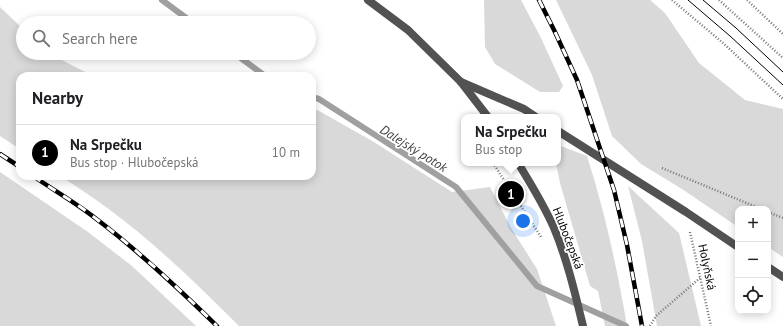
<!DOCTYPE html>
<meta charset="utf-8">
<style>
body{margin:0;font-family:"PT Sans",sans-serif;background:#f2f2f2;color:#202124}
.controls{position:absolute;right:12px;bottom:12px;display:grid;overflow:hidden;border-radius:8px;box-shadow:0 2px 10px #0003}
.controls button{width:36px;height:36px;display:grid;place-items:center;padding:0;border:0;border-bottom:1px solid #e0e0e0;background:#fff;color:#202124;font:20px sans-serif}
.you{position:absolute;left:523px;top:221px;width:14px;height:14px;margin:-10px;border:3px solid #fff;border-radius:50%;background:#1a73e8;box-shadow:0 0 0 6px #1a73e833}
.badge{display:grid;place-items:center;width:26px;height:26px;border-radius:50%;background:#000;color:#fff;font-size:13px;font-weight:700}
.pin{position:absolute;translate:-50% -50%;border:2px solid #fff;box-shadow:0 1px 4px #0006}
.popup{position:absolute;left:461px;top:114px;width:100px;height:52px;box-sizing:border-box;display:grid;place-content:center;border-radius:8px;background:#fff;filter:drop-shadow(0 1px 3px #0005);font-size:13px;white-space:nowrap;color:#757577}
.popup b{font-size:15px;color:#202124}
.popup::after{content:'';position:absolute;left:50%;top:100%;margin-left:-8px;border:8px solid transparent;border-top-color:#fff}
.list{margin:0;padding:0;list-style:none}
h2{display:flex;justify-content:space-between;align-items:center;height:52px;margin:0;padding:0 16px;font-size:17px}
h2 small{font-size:13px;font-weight:400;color:#757577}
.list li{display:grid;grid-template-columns:26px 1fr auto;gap:12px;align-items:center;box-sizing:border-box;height:56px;padding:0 16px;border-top:1px solid #e0e0e0}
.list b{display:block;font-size:15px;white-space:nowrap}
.list p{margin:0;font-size:13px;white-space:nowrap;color:#757577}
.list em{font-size:13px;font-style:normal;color:#757577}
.icon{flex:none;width:22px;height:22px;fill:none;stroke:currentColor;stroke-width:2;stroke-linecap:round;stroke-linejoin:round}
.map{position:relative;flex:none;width:783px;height:326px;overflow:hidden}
.search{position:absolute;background:#fff;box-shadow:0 2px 10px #0003;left:16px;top:16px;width:300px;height:44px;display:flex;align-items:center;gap:10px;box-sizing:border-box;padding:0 14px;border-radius:22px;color:#757577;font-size:15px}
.panel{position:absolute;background:#fff;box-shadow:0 2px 10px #0003;left:16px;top:72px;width:300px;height:108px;border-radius:12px}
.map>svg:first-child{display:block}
.green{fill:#d9d9d9}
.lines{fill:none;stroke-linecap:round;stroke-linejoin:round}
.stream{stroke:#a0a0a0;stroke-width:6}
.path{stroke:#747474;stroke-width:2.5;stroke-dasharray:1 2;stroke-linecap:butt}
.minor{stroke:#525252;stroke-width:8}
.tertiary{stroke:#525252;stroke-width:8}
.tram{stroke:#000;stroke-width:1}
.rail-casing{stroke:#000;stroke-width:4.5}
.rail{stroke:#fff;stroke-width:3;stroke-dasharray:9;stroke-linecap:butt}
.labels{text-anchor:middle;stroke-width:3.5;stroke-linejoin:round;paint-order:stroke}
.street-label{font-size:12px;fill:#000;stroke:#fff}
.water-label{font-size:13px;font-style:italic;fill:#414141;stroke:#fff}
</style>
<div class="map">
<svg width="783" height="326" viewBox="0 0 783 326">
<rect width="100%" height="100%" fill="#fff"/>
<g class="green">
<polygon points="484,0 521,0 541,38 563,86 559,92 540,92 495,64 485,47"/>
<polygon points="556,0 650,0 665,13 699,63 745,100 783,109 783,257 768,247 768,209 738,209 738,227 682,189 641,164 612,136 592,75"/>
<polygon points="0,7 23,29 23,53 48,53 93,76 20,76 20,149 0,136"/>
<path d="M312,107L374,142L452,192L490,187L511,228L537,269L556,326H239C197,284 154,242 106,207C91,196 76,186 60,176H312Z"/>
<path d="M558,145L587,156C605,212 617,268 627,326H605L598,291L590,286L560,183L556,163H558Z"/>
<polygon points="0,172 88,232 132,266 196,326 0,326"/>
<polygon points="628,186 679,233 701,326 657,326 642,241"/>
</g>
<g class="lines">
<g class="stream">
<polyline points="162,0 193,23"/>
<polyline points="234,53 265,76"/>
<polyline points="312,97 319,99 456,187 537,286 626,326"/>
</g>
<g class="path">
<polyline points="672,0 723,43 783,99"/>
<polyline points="719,0 783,58"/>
<polyline points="747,0 783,34"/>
<polyline points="493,163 541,237"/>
<polyline points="662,168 761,209"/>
<polyline points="768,212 783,218"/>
<polyline points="690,232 711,326"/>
<polyline points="650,326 656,316 700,278"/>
</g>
<g class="minor">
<polyline points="461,82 524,109 536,117"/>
<polyline points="558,131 686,212 738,247"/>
<polyline points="768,267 783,277"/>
</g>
<g class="tertiary">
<polyline points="368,0 408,30 461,82 488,117"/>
<path d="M518,163C531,184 544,205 554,228C567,259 575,293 583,326"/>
</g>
<g class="tram">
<polyline points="688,0 730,36 783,85"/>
<polyline points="703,0 736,28 783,72"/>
</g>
<defs>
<g id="rail">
<polyline points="539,0 555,32 577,80 614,190 627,245 642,326"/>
<polyline points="0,154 20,167"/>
<path d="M33,176C55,191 78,204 99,221C141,253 179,289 217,326"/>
</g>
</defs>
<use href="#rail" class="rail-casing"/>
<use href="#rail" class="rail"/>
</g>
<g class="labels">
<g class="street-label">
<text transform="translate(568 238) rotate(69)" y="4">Hlubočepská</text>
<text transform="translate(707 267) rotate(78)" y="4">Holyňská</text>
</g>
<g class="water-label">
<text transform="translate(414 148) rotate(32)" y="5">Dalejský potok</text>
</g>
</g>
</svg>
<div class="controls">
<button>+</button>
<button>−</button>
<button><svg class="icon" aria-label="locate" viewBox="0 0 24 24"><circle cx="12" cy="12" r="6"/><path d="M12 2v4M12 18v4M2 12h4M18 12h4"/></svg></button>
</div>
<div class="you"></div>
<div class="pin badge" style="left:511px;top:194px">1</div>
<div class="popup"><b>Na Srpečku</b>Bus stop</div>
<div class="search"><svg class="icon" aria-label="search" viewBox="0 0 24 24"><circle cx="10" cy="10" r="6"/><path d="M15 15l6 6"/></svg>Search here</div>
<section class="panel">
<h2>Nearby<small></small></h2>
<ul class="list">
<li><span class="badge">1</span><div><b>Na Srpečku</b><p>Bus stop · Hlubočepská</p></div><em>10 m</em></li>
</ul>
</section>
</div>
